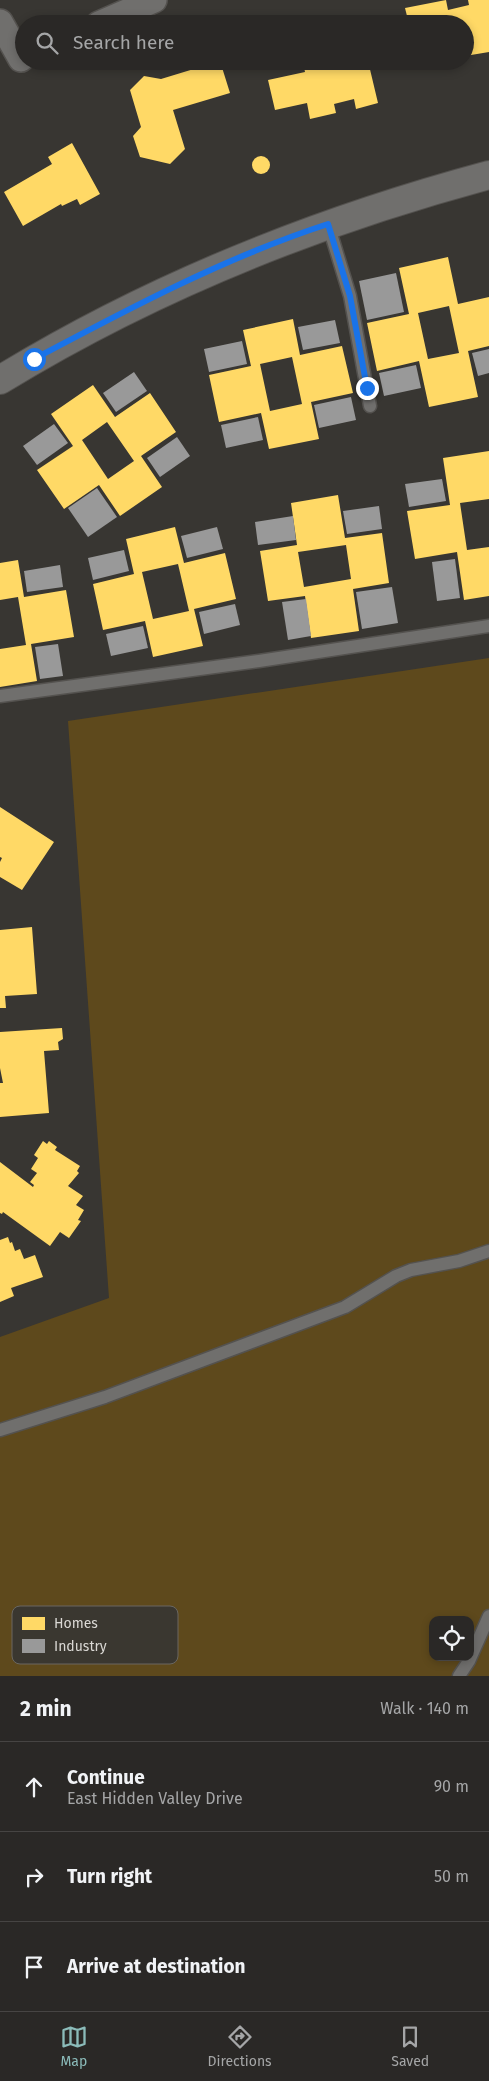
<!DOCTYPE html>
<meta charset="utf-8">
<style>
body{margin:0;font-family:"Fira Sans",sans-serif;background:#363432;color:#f1f3f6}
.controls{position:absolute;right:15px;bottom:15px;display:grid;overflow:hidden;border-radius:10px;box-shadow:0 2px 8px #0003}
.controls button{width:45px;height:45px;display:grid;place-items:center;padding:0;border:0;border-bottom:1px solid #464443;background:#2a2826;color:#f1f3f6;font:25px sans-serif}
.stop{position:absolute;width:15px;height:15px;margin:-11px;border:4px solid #1a73e8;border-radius:50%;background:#fff}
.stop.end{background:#1a73e8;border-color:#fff;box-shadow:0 1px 5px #0008}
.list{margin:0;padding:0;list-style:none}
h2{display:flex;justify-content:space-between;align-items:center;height:65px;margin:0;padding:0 20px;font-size:21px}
h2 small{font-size:16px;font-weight:400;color:#a5a6a7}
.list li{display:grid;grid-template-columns:32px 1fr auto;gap:15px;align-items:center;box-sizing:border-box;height:90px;padding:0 20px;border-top:1px solid #464443}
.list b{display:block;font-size:19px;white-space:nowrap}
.list p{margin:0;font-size:16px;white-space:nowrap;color:#a5a6a7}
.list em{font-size:16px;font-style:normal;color:#a5a6a7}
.icon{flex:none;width:28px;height:28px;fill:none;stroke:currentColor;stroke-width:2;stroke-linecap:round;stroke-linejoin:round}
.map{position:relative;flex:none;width:489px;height:1676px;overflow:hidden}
.search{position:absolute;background:#2a2826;box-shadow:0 2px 8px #0003;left:15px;right:15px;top:15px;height:55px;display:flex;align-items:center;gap:12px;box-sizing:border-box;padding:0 18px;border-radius:28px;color:#a5a6a7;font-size:19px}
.sheet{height:335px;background:#2a2826}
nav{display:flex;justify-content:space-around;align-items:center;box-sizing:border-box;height:70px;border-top:1px solid #464443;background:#2a2826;font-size:14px;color:#a5a6a7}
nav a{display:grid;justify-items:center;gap:2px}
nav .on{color:#8bbbb9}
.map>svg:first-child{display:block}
.green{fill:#5e491c;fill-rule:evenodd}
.homes{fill:#ffd966;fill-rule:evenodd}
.industry{fill:#999}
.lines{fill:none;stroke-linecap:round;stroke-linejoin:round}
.service-casing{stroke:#54524f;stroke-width:15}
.minor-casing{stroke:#54524f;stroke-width:28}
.tertiary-casing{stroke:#54524f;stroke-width:30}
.service{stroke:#706f6d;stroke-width:12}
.minor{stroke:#706f6d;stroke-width:25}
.tertiary{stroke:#706f6d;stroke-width:28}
.route{stroke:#1a73e8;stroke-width:6}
.key{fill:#3a3730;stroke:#6a6761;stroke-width:1}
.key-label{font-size:14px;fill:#dad8d4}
</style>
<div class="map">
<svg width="489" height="1676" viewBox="0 0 489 1676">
<rect width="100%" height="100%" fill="#383632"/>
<path class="green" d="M489,658V1676H0V1337L109,1298L68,721ZM433,1620H470V1657H433Z"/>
<g class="homes">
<polygon points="446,0 448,10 469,5 468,0 489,0 489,52 465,56 465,24 409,24 405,8"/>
<polygon points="220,61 230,93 173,110 185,149 170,164 140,157 133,136 141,127 130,90 144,76 161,79"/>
<polygon points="313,61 322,61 323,67 347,61 368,61 378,103 356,109 354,99 334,104 336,113 310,119 307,103 275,110 268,80 305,72 303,63"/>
<polygon points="72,143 100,194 80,205 77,199 62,206 61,204 23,226 4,192 52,164 48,157"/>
<circle cx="261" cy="165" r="9"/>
<path d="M448,257L458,304L489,297V346L468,351L478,397L429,407L419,361L377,371L367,323L409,314L399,268ZM449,306L459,353L428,359L418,313Z"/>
<path d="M293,319L300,355L342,346L353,393L311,402L319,439L269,449L261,413L219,422L209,375L251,366L243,330ZM292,357L302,404L270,411L260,364Z"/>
<path d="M93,385L115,417L150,393L176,432L141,456L162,487L120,516L99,485L64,509L37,470L73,446L51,414ZM107,422L134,461L108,479L82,440Z"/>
<polygon points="489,451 489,499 460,503 467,550 489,547 489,596 464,600 457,552 415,559 407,511 450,505 443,458"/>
<path d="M338,495L345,538L382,533L389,583L353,589L359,631L311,638L305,596L268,601L260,551L297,545L291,503ZM346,545L351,579L304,587L298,552Z"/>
<path d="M175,527L184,563L225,553L236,599L194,609L203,646L153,657L145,621L103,630L93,584L134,574L126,539ZM178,564L189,611L153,619L142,572Z"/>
<polygon points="18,560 24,597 66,590 74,637 31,644 37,681 0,687 0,649 26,645 18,597 0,600 0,563"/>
<polygon points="0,807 54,842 22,890 0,877 0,862 2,858 0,857"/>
<polygon points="32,927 37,994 5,996 6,1008 0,1008 0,930"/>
<polygon points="62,1028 63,1039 58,1042 59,1050 44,1051 49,1113 0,1117 0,1083 3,1083 0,1068 0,1032"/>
<polygon points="43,1141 47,1144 49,1141 57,1147 55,1150 80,1166 77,1171 79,1173 68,1186 83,1196 76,1205 84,1210 78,1220 81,1221 69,1238 60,1232 50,1246 3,1212 2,1214 0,1213 0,1162 33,1187 34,1185 30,1182 37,1173 31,1169 38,1158 34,1155"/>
<polygon points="8,1237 10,1243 12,1242 15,1251 20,1249 24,1259 35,1255 43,1277 11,1288 14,1296 0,1302 0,1240"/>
</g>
<g class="industry">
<polygon points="396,273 404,312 367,320 359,281"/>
<polygon points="335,320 340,343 303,350 298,327"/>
<polygon points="242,341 247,364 209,372 204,349"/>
<polygon points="489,349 489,373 478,376 472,353"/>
<polygon points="416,365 421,388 384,396 379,373"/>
<polygon points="134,372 147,391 116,412 103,393"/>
<polygon points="351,397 356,420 319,428 314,405"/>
<polygon points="258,417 263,440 226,448 221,425"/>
<polygon points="54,424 68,443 37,465 23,446"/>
<polygon points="177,437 190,456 160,477 147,458"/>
<polygon points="442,479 446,501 409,507 405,484"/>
<polygon points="97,488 117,517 88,537 68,508"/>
<polygon points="379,506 382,529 347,534 343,511"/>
<polygon points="293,516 296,540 258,545 255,522"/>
<polygon points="217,527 223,549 187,558 181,536"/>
<polygon points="124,550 129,571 93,580 88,558"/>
<polygon points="455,559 460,598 437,601 432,562"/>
<polygon points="60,565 63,587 27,592 24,571"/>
<polygon points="392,587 398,623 362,629 356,592"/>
<polygon points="306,599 311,636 288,640 282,602"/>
<polygon points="235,604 240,625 204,634 199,612"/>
<polygon points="143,626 148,648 111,656 106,634"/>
<polygon points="58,644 63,676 40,679 35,647"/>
</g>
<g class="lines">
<defs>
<g id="service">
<polyline points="328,224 350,296 370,406"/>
<polyline points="0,696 259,661 489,626"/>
<polyline points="0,1430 105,1397 345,1307 396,1276 411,1270 459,1261 489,1251"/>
<polyline points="459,1676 469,1661 489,1616"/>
</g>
<g id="minor">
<polyline points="0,22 21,59"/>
<polyline points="99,24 154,0"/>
</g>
<path id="tertiary" d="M0,380C152,287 318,221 489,175"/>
</defs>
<use href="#service" class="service-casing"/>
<use href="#minor" class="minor-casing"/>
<use href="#tertiary" class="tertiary-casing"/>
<use href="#service" class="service"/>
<use href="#minor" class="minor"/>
<use href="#tertiary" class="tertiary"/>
</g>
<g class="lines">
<path class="route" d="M34,359C128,309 226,257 328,224L350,296L367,388"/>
</g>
<rect x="12" y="1606" width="166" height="58" rx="8" class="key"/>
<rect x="22" y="1617" width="23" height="13" fill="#ffd966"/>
<rect x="22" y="1639" width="23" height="14" fill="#999"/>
<g class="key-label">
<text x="54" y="1628">Homes</text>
<text x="54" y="1651">Industry</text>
</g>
</svg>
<div class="controls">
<button><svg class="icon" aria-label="locate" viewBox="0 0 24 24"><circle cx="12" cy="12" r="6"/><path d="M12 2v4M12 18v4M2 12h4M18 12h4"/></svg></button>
</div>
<div class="stop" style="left:34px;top:359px"></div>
<div class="stop end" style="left:367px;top:388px"></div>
<div class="search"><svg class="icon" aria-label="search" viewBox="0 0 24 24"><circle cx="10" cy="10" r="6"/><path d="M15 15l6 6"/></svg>Search here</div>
</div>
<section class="sheet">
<h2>2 min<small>Walk · 140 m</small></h2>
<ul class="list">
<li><svg class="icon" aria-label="ahead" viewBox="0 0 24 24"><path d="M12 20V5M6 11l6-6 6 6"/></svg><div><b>Continue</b><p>East Hidden Valley Drive</p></div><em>90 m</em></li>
<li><svg class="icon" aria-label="right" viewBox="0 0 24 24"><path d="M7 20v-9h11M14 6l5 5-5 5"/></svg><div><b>Turn right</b></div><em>50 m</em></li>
<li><svg class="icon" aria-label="arrive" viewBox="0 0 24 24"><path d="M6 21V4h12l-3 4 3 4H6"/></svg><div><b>Arrive at destination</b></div></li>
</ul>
</section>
<nav>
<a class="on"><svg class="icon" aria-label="map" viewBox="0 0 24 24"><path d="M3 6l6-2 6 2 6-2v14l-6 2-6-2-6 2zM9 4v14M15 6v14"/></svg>Map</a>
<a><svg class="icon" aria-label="directions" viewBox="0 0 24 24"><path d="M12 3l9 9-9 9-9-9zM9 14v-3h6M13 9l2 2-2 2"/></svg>Directions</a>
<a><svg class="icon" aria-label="saved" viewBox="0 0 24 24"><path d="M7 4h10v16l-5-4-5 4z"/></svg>Saved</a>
</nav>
